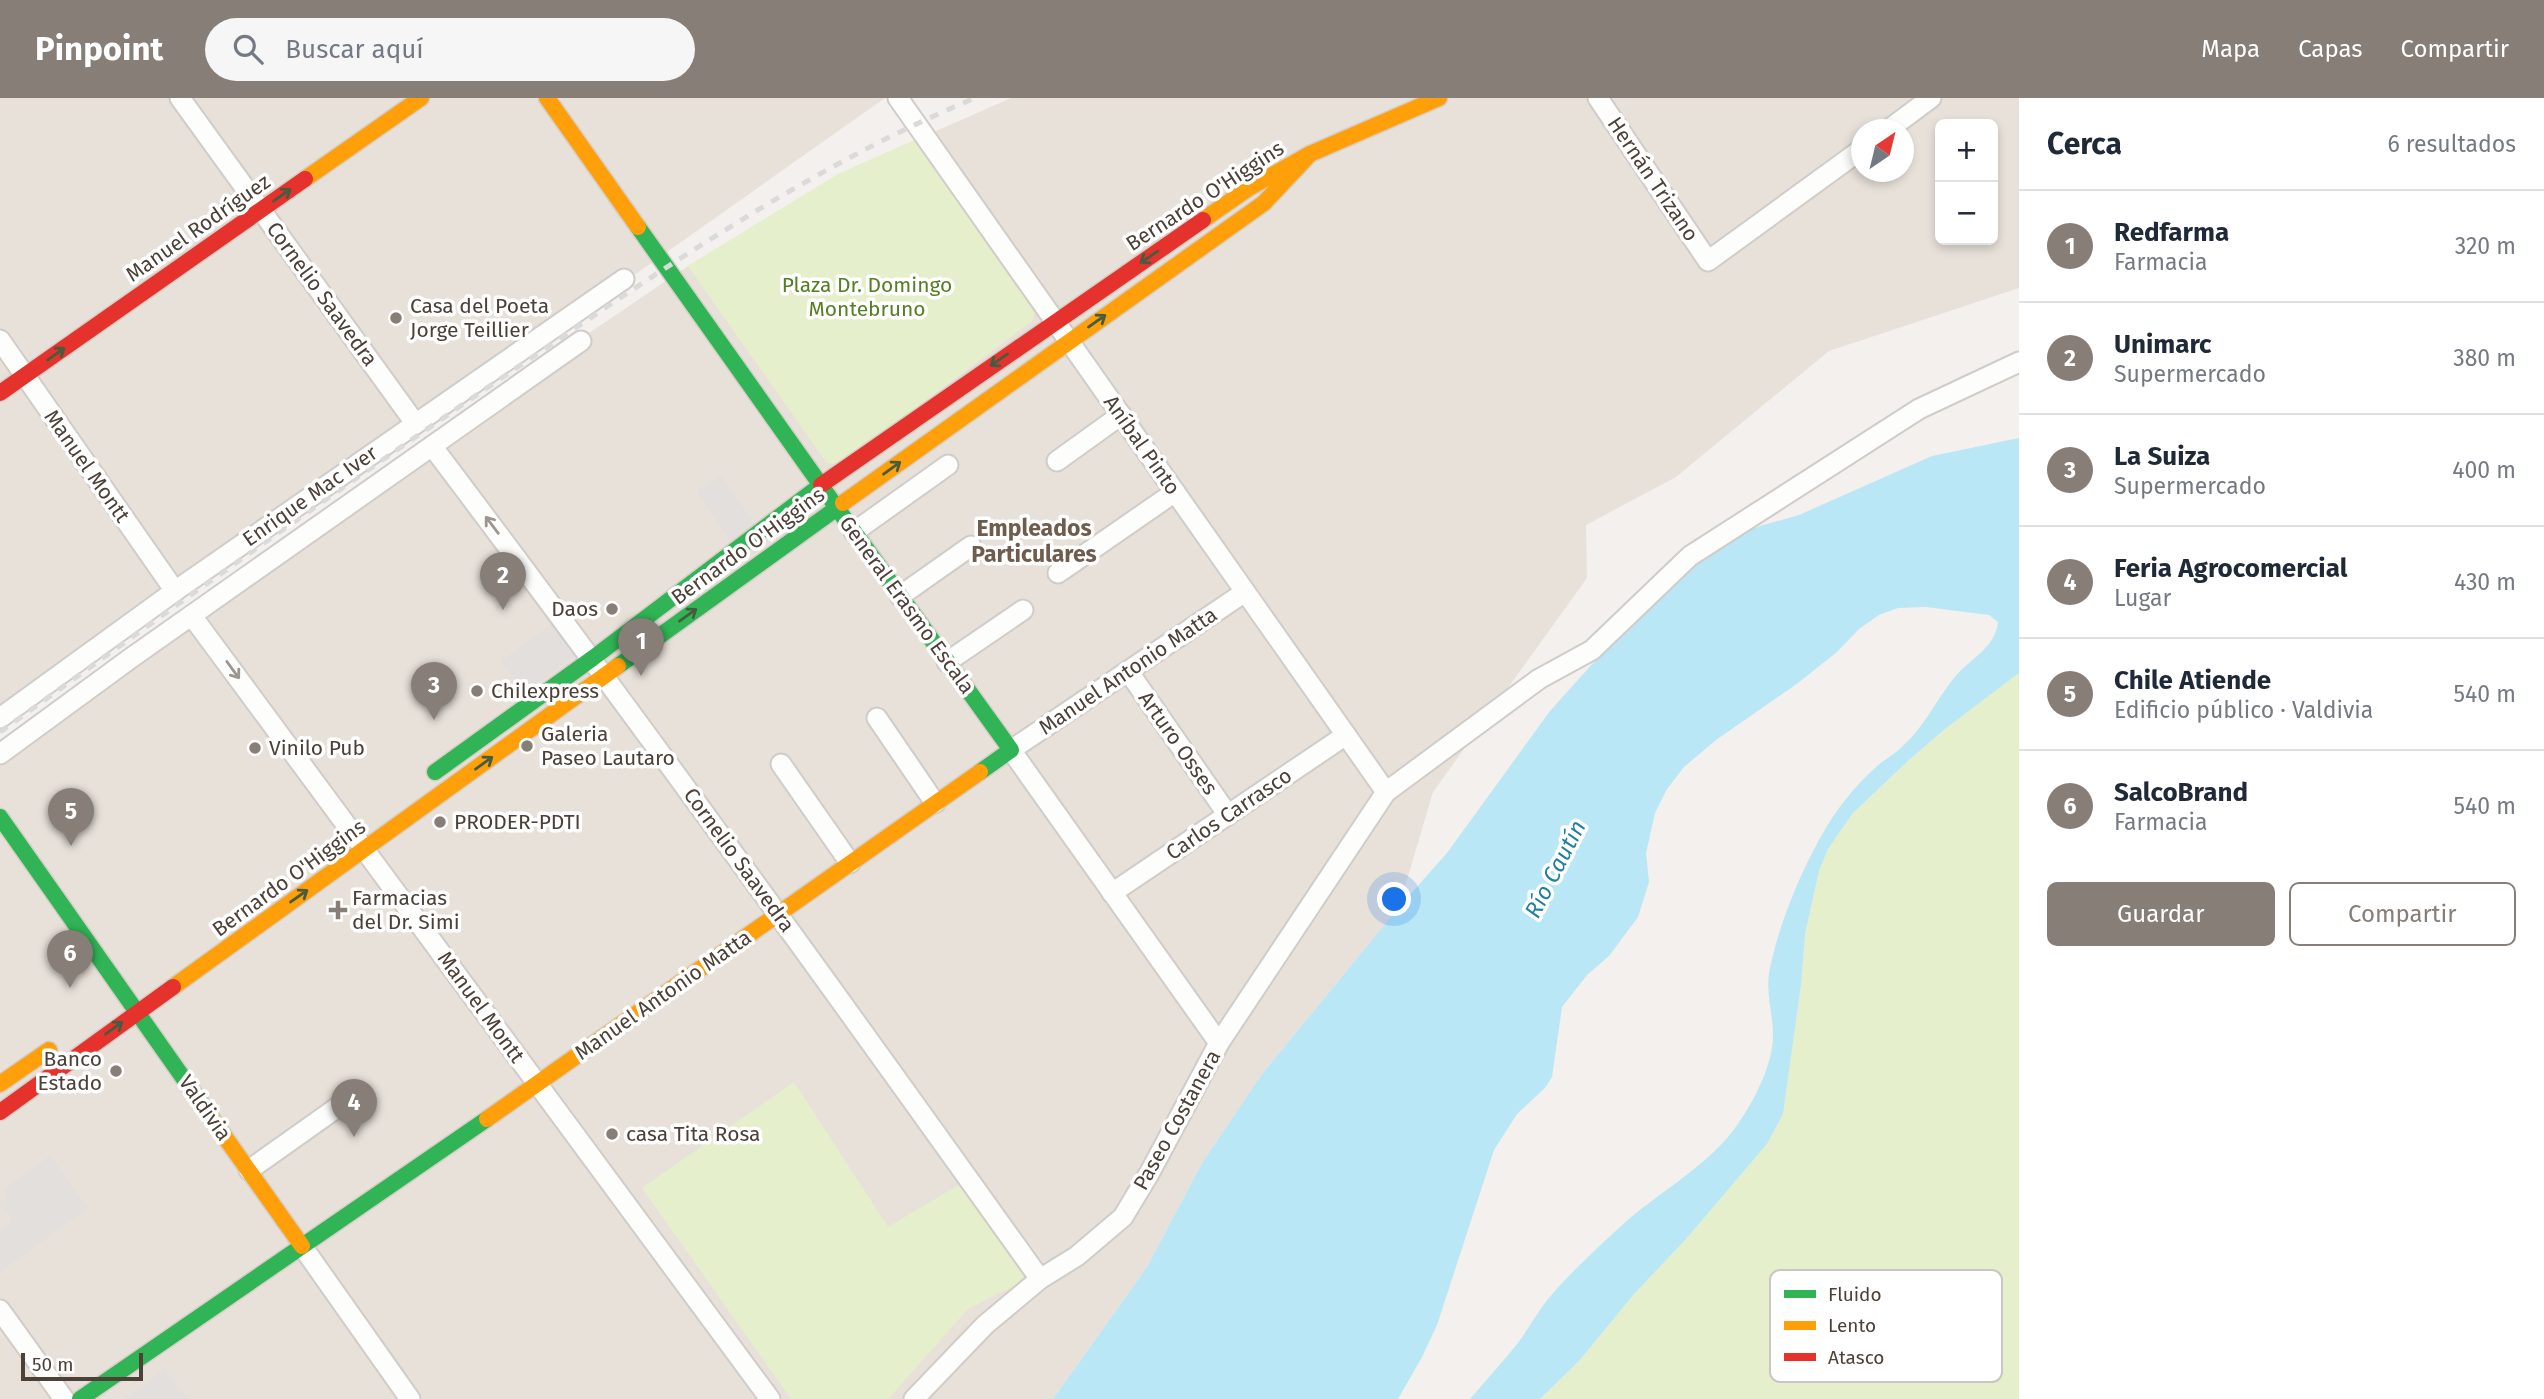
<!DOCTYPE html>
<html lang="es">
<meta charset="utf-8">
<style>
body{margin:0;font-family:"Fira Sans",sans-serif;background:#f6f6f7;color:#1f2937}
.controls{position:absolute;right:21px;top:21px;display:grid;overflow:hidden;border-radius:10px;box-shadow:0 4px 10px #0003}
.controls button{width:63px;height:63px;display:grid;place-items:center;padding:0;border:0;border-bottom:2px solid #e0e1e3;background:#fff;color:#1f2937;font:35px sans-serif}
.compass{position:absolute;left:1851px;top:21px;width:63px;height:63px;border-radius:50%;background:#fff;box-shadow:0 4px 10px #0003;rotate:35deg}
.scale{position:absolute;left:21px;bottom:18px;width:122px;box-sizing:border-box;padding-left:7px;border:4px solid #4c4037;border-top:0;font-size:19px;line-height:24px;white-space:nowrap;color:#4c4037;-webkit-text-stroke:5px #fff;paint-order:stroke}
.you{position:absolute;left:1395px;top:802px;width:24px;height:24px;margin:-18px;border:5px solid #fff;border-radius:50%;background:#1a73e8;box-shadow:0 0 0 10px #1a73e833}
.badge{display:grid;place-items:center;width:46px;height:46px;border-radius:50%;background:#867e77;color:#fff;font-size:23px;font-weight:700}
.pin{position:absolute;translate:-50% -58px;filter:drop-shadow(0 2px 4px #0008)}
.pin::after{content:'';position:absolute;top:37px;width:24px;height:21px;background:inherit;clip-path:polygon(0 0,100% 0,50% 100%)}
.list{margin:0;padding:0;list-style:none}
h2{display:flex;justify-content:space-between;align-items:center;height:91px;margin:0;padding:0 28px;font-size:30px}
h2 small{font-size:23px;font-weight:400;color:#747a83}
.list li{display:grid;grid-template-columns:46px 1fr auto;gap:21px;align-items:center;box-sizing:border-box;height:112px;padding:0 28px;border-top:2px solid #e0e1e3}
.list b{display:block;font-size:26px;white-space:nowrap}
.list p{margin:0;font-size:23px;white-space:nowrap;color:#747a83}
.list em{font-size:23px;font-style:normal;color:#747a83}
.actions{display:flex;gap:14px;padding:21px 28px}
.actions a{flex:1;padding:16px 0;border:2px solid #867e77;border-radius:10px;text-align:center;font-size:24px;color:#867e77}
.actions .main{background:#867e77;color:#fff}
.icon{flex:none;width:38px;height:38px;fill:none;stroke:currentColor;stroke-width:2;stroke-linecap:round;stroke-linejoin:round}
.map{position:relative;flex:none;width:2019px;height:1301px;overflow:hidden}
header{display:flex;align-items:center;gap:42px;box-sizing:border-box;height:98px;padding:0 35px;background:#867e77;color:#fff}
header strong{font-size:33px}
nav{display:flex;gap:38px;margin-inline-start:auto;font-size:24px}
.search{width:490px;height:63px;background:#f6f6f7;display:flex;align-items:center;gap:18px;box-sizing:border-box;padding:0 24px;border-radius:38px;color:#747a83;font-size:26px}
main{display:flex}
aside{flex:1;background:#fff}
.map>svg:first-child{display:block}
.residential{fill:#e8e1da;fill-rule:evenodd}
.green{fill:#e6efcb}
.parking{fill:#e3dfdc}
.water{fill:#bae7f5}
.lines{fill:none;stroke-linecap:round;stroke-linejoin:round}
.street-casing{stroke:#d0ccc9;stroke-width:23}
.fast-casing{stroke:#d5cec5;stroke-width:19}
.slow-casing{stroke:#d5cec5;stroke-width:19}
.jam-casing{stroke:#d5cec5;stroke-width:19}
.street{stroke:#fdfdfc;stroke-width:19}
.fast{stroke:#30b455;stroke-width:16}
.slow{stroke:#ff9f0a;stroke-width:16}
.jam{stroke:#e5322d;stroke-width:16}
.rail{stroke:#dadad9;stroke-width:5;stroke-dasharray:9 9;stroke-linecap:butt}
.oneway{stroke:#455d3e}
.oneway2{stroke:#9c9590}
.poi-dot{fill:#867e77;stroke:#fff;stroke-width:2.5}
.labels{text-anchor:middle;stroke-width:7;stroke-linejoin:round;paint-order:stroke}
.street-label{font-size:21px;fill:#4c4037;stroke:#fff}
.park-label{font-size:21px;fill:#547f22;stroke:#fff}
.poi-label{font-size:21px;fill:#4c4037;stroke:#fff;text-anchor:start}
.neighbourhood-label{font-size:23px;font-weight:bold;fill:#705c4d;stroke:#fff}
.water-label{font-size:23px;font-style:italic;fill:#207fa0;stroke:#fff}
.key{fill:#fff;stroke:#c9c6c3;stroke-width:2}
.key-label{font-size:19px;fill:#4c4037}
</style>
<header>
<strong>Pinpoint</strong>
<div class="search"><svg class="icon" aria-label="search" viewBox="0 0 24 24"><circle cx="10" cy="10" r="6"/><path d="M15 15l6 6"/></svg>Buscar aquí</div>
<nav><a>Mapa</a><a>Capas</a><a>Compartir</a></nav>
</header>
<main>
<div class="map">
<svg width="2019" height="1301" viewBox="0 0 2019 1301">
<rect width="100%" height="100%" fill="#f3f0ed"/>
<g class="residential">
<polygon points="0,0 885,0 0,625"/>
<path d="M1011,0H2019V190L1829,253L1676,379L1586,427L1587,480L1433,694L1399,809L1262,976L1202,1065L1147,1169L1053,1301H0V643L185,509L688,168L839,76ZM1940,26H1993V142H1940ZM1862,32H1904V74H1862Z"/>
</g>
<g class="green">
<polygon points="919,40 1035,212 1032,223 842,366 827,365 688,168 838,76"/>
<polygon points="2019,575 2019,1301 1540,1301 1579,1263 1634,1196 1686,1141 1767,1046 1783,1016 1801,887 1805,836 1819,773 1828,751 1839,735 1853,715 1910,661 1945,631"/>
<polygon points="794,984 888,1129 959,1087 1031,1179 968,1211 888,1301 791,1301 642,1090"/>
</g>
<g class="parking">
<polygon points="721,377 756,428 732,445 697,393"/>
<polygon points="553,525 575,557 525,596 501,563"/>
<polygon points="50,1058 88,1110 0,1174 0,1132 12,1123 1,1106 9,1100 3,1091"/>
<polygon points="165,1271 187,1301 125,1301"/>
</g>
<path class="water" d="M2019,340V575L1945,631L1910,661L1853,715L1839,735L1828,751L1819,773L1805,836L1801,887L1783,1016L1767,1046L1686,1141L1634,1196L1579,1263L1540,1301H1470C1486,1282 1503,1264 1518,1245C1528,1231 1537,1215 1548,1201C1569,1176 1595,1152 1619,1130C1655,1096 1701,1073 1732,1034C1750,1011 1773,969 1773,938C1773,917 1766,897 1769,875C1778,827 1802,770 1827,728C1840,707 1856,687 1874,671C1883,662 1894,657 1903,648C1924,629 1936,602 1954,580C1969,561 1995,551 1998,524L1989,517L1926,509L1898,510L1879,517L1859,531L1837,554L1798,585L1716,642L1684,669L1667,691L1655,715L1646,755L1649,784L1638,819L1609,858L1587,877L1562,909L1552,979L1545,990L1517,1016L1494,1052L1437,1227L1422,1259L1398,1301H1053L1147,1169L1202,1065L1262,976L1399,809L1447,755L1550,613L1639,514L1673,482L1727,441L1760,428L1799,417L1932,358Z"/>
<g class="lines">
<defs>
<g id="street">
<polyline points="180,0 415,325"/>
<polyline points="898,0 1386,694"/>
<polyline points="1598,0 1708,163 1862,51"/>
<polyline points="1888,32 1931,0"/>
<polyline points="0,242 175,493"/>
<path d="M432,348C639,622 840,901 1040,1181"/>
<polyline points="1057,363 1121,317"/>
<polyline points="854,434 948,367"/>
<polyline points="1058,475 1175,394"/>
<polyline points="900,498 971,448"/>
<polyline points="192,518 770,1301"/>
<polyline points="947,564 1023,512"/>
<polyline points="1128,573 1228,717"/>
<polyline points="0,620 175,493 624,181"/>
<polyline points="877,620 935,705"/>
<polyline points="0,656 131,560 581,243"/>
<polyline points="781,666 850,765"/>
<polyline points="1112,795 1346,637"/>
<polyline points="1219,945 1011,652 1245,494"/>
<polyline points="249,1072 352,999"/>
<polyline points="302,1148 410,1301"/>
<polyline points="0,1212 64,1301"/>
<polyline points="914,1301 985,1227 1040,1181 1077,1158 1123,1119 1150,1074 1219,945 1386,694 1539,581 1592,552 1690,458 1919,311 2019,264"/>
</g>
<g id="fast">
<polyline points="843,405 837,410 1011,652 980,674"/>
<polyline points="618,568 837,410 638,129"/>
<polyline points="435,674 593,560 821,387"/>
<polyline points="0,719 210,1018"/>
<polyline points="80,1301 487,1021"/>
</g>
<g id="slow">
<polyline points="547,0 638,129"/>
<polyline points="305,81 421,0"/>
<polyline points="1203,122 1249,90 1310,56 1439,0"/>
<polyline points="843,405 1264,105 1310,56"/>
<polyline points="173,889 618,568"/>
<polyline points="0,986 49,952"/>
<polyline points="210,1018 302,1148"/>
<polyline points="487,1021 980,674"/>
</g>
<g id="jam">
<polyline points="0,295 305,81"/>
<polyline points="821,387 1203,122"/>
<polyline points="0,1014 173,889"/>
</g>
</defs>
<use href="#street" class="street-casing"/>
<use href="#fast" class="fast-casing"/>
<use href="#slow" class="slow-casing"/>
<use href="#jam" class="jam-casing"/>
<use href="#street" class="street"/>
<use href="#fast" class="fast"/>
<use href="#slow" class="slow"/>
<use href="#jam" class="jam"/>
<path class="rail" d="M0,634C176,507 352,381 531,260C673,164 816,66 975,0"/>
</g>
<defs><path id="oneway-shaft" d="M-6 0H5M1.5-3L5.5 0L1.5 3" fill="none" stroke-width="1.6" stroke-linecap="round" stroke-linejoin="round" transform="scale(1.75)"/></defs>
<g class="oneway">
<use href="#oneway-shaft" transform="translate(282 97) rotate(-35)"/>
<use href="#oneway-shaft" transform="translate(1149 159) rotate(146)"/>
<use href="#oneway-shaft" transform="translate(1097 223) rotate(-35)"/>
<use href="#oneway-shaft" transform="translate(56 256) rotate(-35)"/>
<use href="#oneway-shaft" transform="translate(999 262) rotate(145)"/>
<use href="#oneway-shaft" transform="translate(892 370) rotate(-36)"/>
<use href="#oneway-shaft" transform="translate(688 517) rotate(-36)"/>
<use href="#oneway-shaft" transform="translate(484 665) rotate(-36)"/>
<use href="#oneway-shaft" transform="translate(299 798) rotate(-35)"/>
<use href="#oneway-shaft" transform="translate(114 930) rotate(-36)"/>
</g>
<g class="oneway2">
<use href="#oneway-shaft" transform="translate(492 427) rotate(-127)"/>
<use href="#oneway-shaft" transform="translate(233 572) rotate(54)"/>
</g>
<g class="poi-dot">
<circle cx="396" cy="220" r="7"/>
<circle cx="612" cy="511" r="7"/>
<circle cx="477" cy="593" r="7"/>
<circle cx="527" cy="648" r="7"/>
<circle cx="255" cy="650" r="7"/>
<circle cx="440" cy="724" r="7"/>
<path d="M334.5 801.5h7v7h7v7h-7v7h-7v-7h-7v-7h7z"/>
<circle cx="116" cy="973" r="7"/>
<circle cx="612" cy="1036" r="7"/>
</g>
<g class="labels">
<g class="street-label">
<text transform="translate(1653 81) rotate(56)" y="7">Hernán Trizano</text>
<text transform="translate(1205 98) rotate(-33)" y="7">Bernardo O'Higgins</text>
<text transform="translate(198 130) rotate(-35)" y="7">Manuel Rodríguez</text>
<text transform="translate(322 196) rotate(54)" y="7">Cornelio Saavedra</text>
<text transform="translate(1142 347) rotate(55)" y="7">Aníbal Pinto</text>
<text transform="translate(87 368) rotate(55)" y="7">Manuel Montt</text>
<text transform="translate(310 398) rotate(-35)" y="7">Enrique Mac Iver</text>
<text transform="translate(748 448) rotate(-36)" y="7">Bernardo O'Higgins</text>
<text transform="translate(907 507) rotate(54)" y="7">General Erasmo Escala</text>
<text transform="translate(1128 573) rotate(-34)" y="7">Manuel Antonio Matta</text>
<text transform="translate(1178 645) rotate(55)" y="7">Arturo Osses</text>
<text transform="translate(1229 716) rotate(-34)" y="7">Carlos Carrasco</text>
<text transform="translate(739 762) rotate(54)" y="7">Cornelio Saavedra</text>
<text transform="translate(289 780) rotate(-36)" y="7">Bernardo O'Higgins</text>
<text transform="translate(663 897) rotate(-35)" y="7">Manuel Antonio Matta</text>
<text transform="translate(481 909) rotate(54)" y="7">Manuel Montt</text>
<text transform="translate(205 1010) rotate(55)" y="7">Valdivia</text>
<text transform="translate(1177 1022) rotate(-61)" y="7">Paseo Costanera</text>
</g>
<g class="park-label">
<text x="867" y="194">Plaza Dr. Domingo<tspan x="867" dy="24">Montebruno</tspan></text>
</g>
<g class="poi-label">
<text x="410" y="215">Casa del Poeta<tspan x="410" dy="24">Jorge Teillier</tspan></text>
<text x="598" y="518" text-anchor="end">Daos</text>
<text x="491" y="600">Chilexpress</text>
<text x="541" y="643">Galeria<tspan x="541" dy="24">Paseo Lautaro</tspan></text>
<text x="269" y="657">Vinilo Pub</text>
<text x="454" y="731">PRODER-PDTI</text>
<text x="352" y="807">Farmacias<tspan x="352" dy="24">del Dr. Simi</tspan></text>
<text x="102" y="968" text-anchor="end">Banco<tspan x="102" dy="24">Estado</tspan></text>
<text x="626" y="1043">casa Tita Rosa</text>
</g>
<g class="neighbourhood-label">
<text x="1034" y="438">Empleados<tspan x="1034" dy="26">Particulares</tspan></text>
</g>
<g class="water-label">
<text transform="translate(1555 771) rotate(-63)" y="8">Río Cautín</text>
</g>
</g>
<rect x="1770" y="1172" width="232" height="112" rx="10" class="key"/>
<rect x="1784" y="1192" width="32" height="8" fill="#30b455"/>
<rect x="1784" y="1223" width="32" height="9" fill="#ff9f0a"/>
<rect x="1784" y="1255" width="32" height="8" fill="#e5322d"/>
<g class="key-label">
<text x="1828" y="1203">Fluido</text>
<text x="1828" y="1234">Lento</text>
<text x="1828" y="1266">Atasco</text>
</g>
</svg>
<div class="controls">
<button>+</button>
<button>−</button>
</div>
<svg class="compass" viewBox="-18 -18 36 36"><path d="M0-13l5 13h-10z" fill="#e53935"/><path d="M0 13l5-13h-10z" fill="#747a83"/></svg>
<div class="scale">50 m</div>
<div class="you"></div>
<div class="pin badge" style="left:641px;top:578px">1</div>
<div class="pin badge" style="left:503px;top:512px">2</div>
<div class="pin badge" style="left:434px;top:622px">3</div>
<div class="pin badge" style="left:354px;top:1039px">4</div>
<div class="pin badge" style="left:71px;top:748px">5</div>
<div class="pin badge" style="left:70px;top:890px">6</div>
</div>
<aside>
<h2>Cerca<small>6 resultados</small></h2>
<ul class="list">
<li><span class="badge">1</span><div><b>Redfarma</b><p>Farmacia</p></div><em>320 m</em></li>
<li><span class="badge">2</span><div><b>Unimarc</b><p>Supermercado</p></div><em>380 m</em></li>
<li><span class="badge">3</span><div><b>La Suiza</b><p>Supermercado</p></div><em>400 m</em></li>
<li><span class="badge">4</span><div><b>Feria Agrocomercial</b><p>Lugar</p></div><em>430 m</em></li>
<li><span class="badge">5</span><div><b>Chile Atiende</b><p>Edificio público · Valdivia</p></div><em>540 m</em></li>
<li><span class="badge">6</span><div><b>SalcoBrand</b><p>Farmacia</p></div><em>540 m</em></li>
</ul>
<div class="actions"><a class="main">Guardar</a><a>Compartir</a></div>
</aside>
</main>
